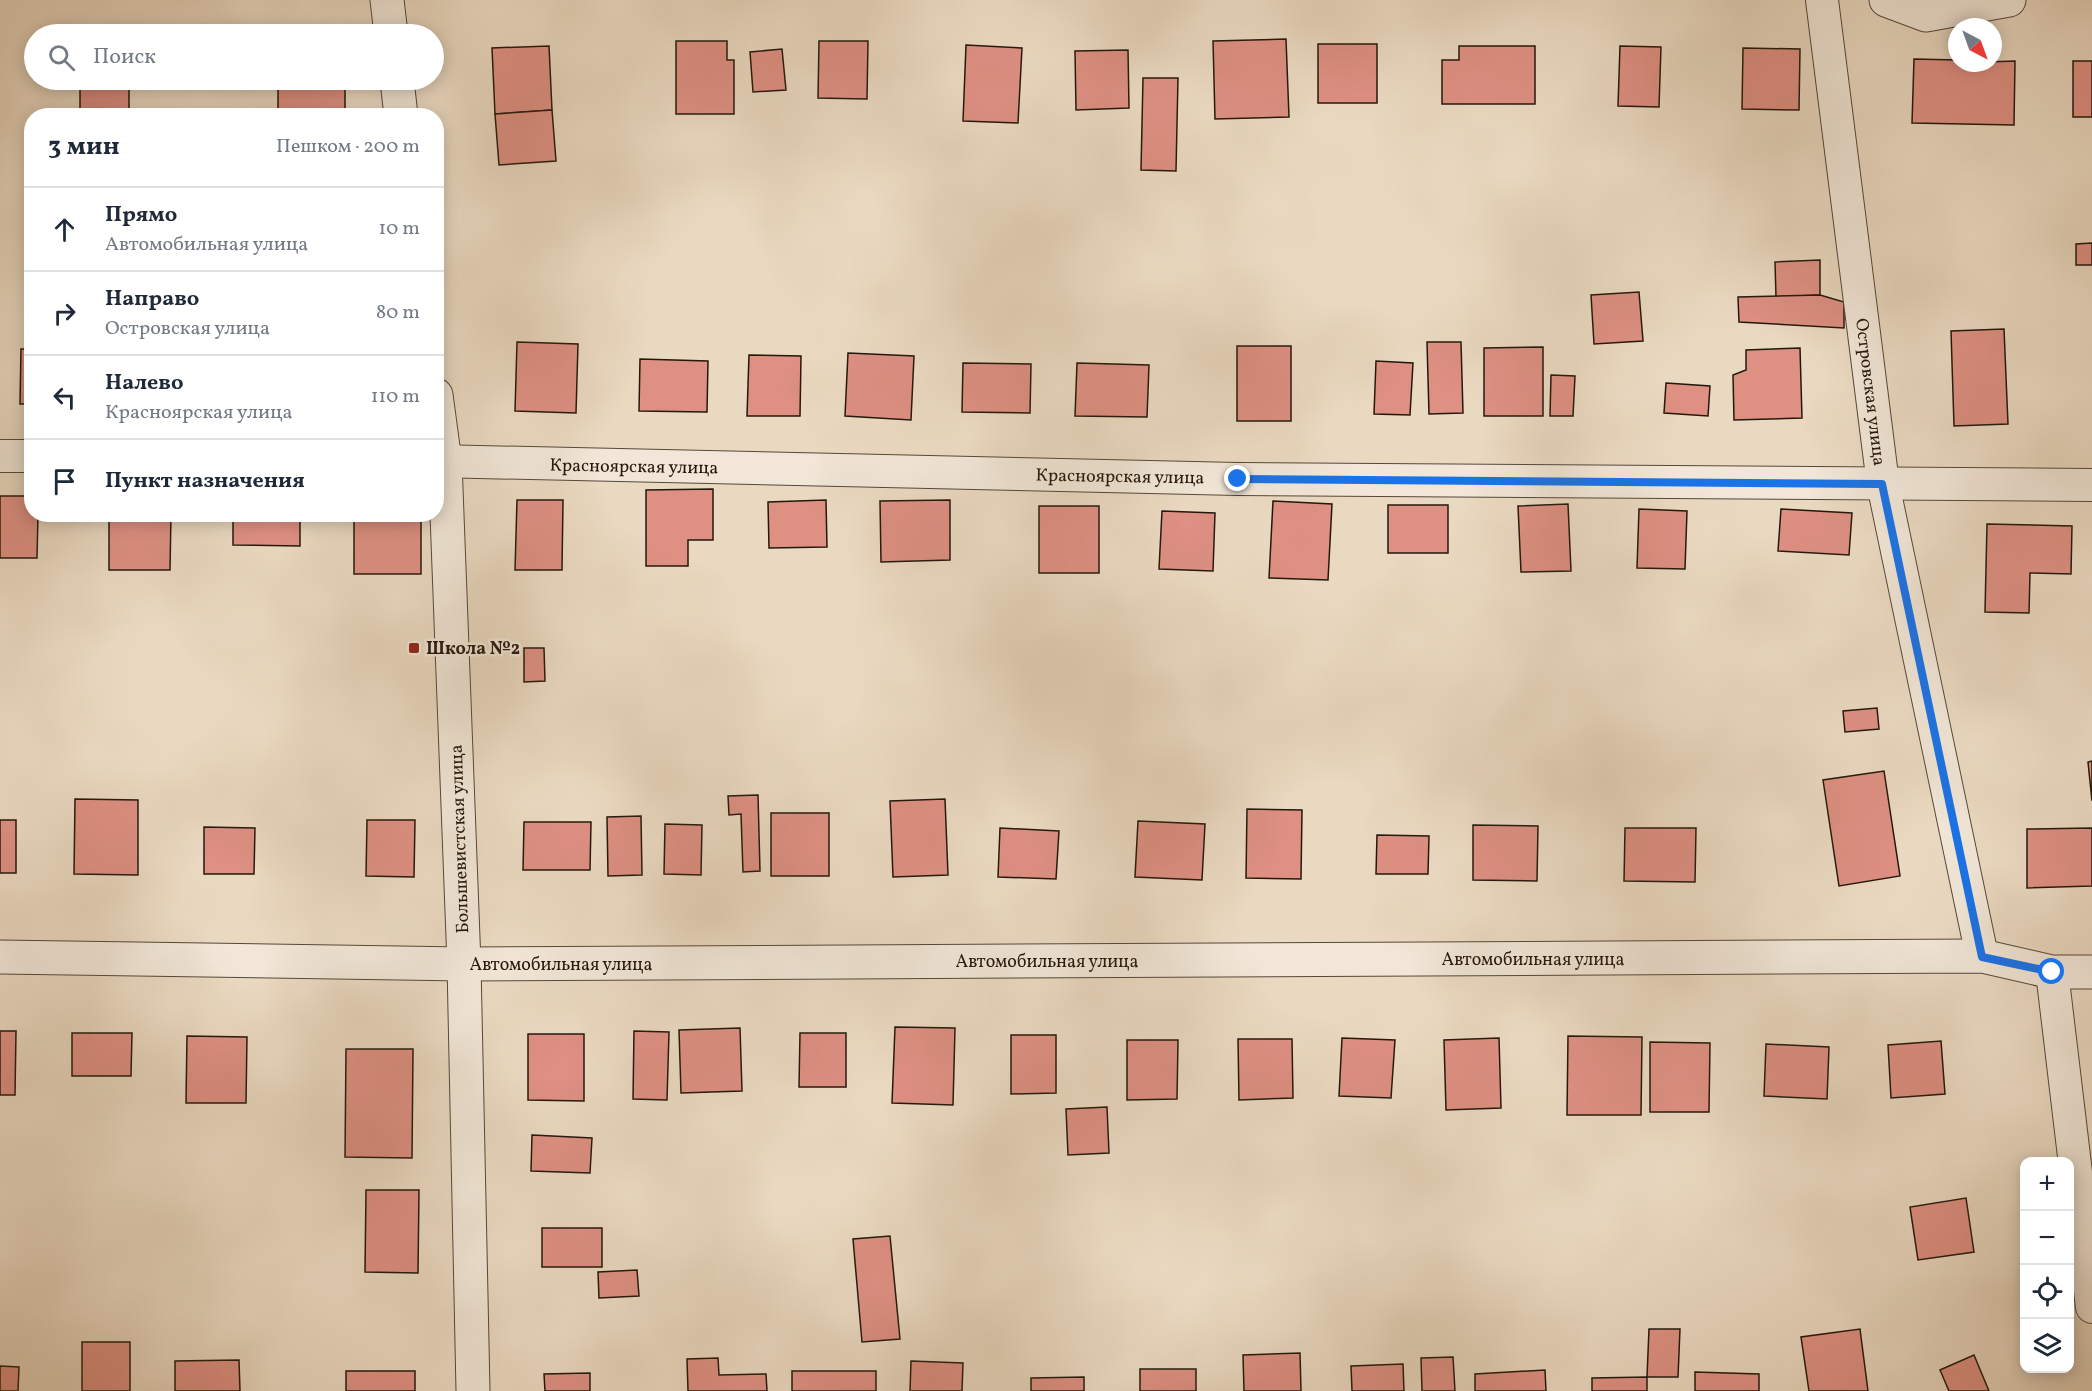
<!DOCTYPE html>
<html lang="ru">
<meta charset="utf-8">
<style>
body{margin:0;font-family:Vollkorn,serif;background:#f6f6f7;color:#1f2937}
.controls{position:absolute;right:18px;bottom:18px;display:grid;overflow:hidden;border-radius:12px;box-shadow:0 3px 15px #0003}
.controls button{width:54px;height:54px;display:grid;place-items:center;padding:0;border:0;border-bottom:2px solid #e0e1e3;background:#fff;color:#1f2937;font:30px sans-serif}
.compass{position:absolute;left:1948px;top:18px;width:54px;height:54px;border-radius:50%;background:#fff;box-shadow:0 3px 15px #0003;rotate:139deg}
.stop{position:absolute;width:18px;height:18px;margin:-14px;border:4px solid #1a73e8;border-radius:50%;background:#fff}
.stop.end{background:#1a73e8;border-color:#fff;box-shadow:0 2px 6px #0008}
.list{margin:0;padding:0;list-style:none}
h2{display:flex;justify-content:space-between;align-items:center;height:78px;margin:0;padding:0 24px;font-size:26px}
h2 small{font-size:20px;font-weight:400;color:#747a83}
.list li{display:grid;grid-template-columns:39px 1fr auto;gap:18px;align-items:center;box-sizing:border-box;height:84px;padding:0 24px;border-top:2px solid #e0e1e3}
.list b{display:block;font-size:22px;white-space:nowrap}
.list p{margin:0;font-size:20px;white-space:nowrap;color:#747a83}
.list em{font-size:20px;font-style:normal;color:#747a83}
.icon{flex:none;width:33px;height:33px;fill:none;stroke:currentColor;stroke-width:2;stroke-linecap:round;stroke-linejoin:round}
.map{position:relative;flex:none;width:2092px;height:1391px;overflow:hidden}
.search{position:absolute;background:#fff;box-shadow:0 3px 15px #0003;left:24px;top:24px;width:420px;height:66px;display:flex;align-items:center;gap:15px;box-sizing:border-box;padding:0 21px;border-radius:33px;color:#747a83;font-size:22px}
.panel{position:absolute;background:#fff;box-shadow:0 3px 15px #0003;left:24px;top:108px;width:420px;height:414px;border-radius:24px}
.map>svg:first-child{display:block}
.building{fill:#de9083;stroke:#24180c;stroke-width:1.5}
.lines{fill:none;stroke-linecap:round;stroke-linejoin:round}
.minor-casing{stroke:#564839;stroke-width:34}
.tertiary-casing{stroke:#564839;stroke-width:35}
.minor{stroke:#f1e6d7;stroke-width:32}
.tertiary{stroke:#f1e6d7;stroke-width:33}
.route{stroke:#1a73e8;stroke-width:8}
.poi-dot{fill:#8f2418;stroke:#f1e6d7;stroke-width:2}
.labels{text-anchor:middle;stroke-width:5;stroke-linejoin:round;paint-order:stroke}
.street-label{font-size:18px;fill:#24180c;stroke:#f1e6d7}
.poi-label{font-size:18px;font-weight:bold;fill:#24180c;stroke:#f1e6d7;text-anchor:start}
</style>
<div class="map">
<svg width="2092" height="1391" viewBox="0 0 2092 1391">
<rect width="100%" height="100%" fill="#ead9c1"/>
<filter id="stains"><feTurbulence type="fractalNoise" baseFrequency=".00333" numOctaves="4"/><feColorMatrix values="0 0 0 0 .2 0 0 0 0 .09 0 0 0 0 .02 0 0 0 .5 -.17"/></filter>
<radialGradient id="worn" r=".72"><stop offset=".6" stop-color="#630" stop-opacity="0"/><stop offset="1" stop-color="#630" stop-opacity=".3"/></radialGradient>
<g class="building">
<polygon points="1286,39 1289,117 1215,119 1213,41"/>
<polygon points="676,41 727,41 727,60 734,60 734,114 676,114"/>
<polygon points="819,41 868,41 867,99 818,98"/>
<rect x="1318" y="44" width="59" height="59"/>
<polygon points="966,45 1022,48 1018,123 963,121"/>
<polygon points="549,46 552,110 495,114 492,48"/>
<polygon points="1459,46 1535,46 1535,104 1442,104 1442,60 1459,60"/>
<polygon points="1620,46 1661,47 1659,107 1618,106"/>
<polygon points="1743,48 1800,49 1799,110 1742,109"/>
<polygon points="782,49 786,90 753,92 750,52"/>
<polygon points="1128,50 1129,108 1076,110 1075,51"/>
<polygon points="1914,59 1957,60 1957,63 2015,61 2014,125 1912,123"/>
<rect x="2073" y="61" width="19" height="56"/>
<polygon points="1143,78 1178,78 1176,171 1141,170"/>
<rect x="80" y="80" width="49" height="36"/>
<rect x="278" y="80" width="67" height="36"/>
<polygon points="552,110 556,161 499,165 495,114"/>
<polygon points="2092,243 2092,265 2076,265 2076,244"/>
<polygon points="1820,260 1820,295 1776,297 1775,262"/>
<polygon points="1639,292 1643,341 1594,344 1591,295"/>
<polygon points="1820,295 1844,302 1844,328 1739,322 1738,297"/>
<polygon points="2004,329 2008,424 1954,426 1951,331"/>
<polygon points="517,342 578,344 576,413 515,411"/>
<polygon points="1427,342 1461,342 1463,413 1429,414"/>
<rect x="1237" y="346" width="54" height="75"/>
<polygon points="1543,347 1543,416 1484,416 1484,348"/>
<polygon points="1800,348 1802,418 1734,420 1733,375 1746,370 1746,350"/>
<polygon points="21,349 32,349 32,404 20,404"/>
<polygon points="848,353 914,356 911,420 845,416"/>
<polygon points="749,355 801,356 800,416 747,416"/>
<polygon points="640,359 708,361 707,412 639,411"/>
<polygon points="1376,361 1413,363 1410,415 1374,414"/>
<polygon points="963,363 1031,364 1030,413 962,412"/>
<polygon points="1077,363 1149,365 1147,417 1075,416"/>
<polygon points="1551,375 1575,376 1573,416 1550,416"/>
<polygon points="1666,383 1710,386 1708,416 1664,413"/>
<polygon points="713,489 713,540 688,540 688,566 646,566 646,490"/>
<polygon points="0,496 32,496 32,514 38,514 37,558 0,558"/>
<polygon points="517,500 563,500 562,570 515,570"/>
<polygon points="826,500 827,547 769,548 768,502"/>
<polygon points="950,500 950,560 881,562 880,501"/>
<polygon points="1273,501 1332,504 1328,580 1269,578"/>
<polygon points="1568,504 1571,571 1521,572 1518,506"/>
<rect x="1388" y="505" width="60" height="48"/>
<rect x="1039" y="506" width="60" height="67"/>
<polygon points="1639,509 1687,511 1685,569 1637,568"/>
<polygon points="1781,509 1852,513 1849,555 1778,551"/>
<polygon points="1162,511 1215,513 1213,571 1159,569"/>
<polygon points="109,514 171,514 170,570 109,570"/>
<polygon points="233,514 300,514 300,546 233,545"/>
<rect x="354" y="514" width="67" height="60"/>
<polygon points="1987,524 2072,526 2071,574 2030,573 2029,613 1985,612"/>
<polygon points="524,648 544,648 545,681 524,682"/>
<polygon points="1877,708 1879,729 1845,732 1843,711"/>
<polygon points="2092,761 2092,801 2088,762"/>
<polygon points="1884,771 1900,876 1839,886 1823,780"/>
<polygon points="758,795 760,871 743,872 741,814 729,815 728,796"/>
<polygon points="75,799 138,800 138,875 74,874"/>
<polygon points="945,799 948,875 893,877 890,801"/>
<polygon points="1247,809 1302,810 1301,879 1246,878"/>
<rect x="771" y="813" width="58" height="63"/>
<polygon points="641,816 642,875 608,876 607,817"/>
<rect x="0" y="820" width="16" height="53"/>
<polygon points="367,820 415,820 414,877 366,876"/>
<polygon points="1138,821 1205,824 1202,880 1135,877"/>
<polygon points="524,822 591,822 590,870 523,870"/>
<polygon points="665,824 702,825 701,875 664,874"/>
<polygon points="1473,825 1538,826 1537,881 1473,880"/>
<polygon points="204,827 255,828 254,874 204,874"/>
<polygon points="1000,828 1059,831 1056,879 998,877"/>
<polygon points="1625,828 1696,828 1695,882 1624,881"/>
<polygon points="2092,828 2092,886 2027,888 2027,829"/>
<polygon points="1377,835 1429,836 1428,874 1376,874"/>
<polygon points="895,1027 955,1028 953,1105 892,1103"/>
<polygon points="740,1028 742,1091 681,1093 679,1030"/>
<polygon points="0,1031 16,1031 15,1095 0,1095"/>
<polygon points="634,1031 669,1032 667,1100 633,1099"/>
<polygon points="72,1033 132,1033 131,1076 72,1076"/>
<polygon points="800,1033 846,1033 846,1087 799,1087"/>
<polygon points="528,1034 584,1034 584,1101 528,1100"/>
<polygon points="1011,1035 1056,1035 1056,1093 1011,1094"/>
<polygon points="187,1036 247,1037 246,1103 186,1103"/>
<polygon points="1568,1036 1642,1037 1641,1115 1567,1115"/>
<polygon points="1342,1038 1395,1040 1391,1098 1339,1096"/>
<polygon points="1499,1038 1501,1108 1446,1110 1444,1040"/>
<polygon points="1238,1039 1292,1039 1293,1098 1239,1100"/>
<polygon points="1127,1040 1178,1040 1177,1099 1127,1100"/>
<polygon points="1941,1041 1945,1094 1891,1098 1888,1045"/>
<polygon points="1650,1042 1710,1043 1709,1112 1650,1112"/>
<polygon points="1766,1044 1829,1047 1827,1099 1764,1096"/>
<polygon points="346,1049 413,1049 412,1158 345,1157"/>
<polygon points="1107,1107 1109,1153 1068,1155 1066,1109"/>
<polygon points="532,1135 592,1138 590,1173 531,1171"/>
<polygon points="366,1190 419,1190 418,1273 365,1272"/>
<polygon points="1966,1198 1974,1252 1918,1260 1910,1207"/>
<rect x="542" y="1228" width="60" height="39"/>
<polygon points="890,1236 900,1339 862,1342 853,1239"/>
<polygon points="637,1270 639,1296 599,1298 598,1272"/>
<polygon points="1649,1329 1680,1329 1678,1377 1647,1377"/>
<polygon points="1860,1329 1868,1391 1809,1391 1801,1337"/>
<rect x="82" y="1342" width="48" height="49"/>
<polygon points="1300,1353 1301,1391 1244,1391 1243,1355"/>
<polygon points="1974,1355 1989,1391 1949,1391 1940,1370"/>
<polygon points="1453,1357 1455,1391 1422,1391 1421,1358"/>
<polygon points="718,1358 719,1375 766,1374 767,1391 688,1391 687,1359"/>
<polygon points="239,1360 240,1391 175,1391 175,1361"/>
<polygon points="911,1361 963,1363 962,1391 910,1391"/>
<polygon points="1403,1364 1404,1391 1352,1391 1351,1366"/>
<polygon points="0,1366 19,1367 18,1391 0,1391"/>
<rect x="1140" y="1369" width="56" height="22"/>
<polygon points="1545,1370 1546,1391 1475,1391 1475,1374"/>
<rect x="346" y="1371" width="69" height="20"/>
<rect x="792" y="1371" width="84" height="20"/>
<polygon points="1695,1372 1759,1374 1759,1391 1695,1391"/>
<polygon points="590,1373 590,1391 545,1391 544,1374"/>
<polygon points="1084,1377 1084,1391 1031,1391 1031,1378"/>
<polygon points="1647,1377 1647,1391 1592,1391 1592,1378"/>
</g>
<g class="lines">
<defs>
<g id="minor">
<polyline points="1822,0 1883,484 1982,956"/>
<polyline points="0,456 32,456"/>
<polyline points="436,461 1238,479 2092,485"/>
<polyline points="2052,972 2092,1307"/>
</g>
<g id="tertiary">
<polyline points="387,0 391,34"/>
<polyline points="1886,0 1926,15 2009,0"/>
<polyline points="397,80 401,116"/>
<polyline points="436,395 445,462 464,964 473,1391"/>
<polyline points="0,957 464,964 1982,956 2052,972 2092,972"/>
</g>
</defs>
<use href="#minor" class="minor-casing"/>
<use href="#tertiary" class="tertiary-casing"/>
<use href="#minor" class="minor"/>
<use href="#tertiary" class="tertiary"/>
</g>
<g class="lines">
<polyline class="route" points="1238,479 1882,484 1982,957 2052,972"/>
</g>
<rect class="poi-dot" x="408" y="642" width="12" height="12" rx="3"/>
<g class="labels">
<g class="street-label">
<text transform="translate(1871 392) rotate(83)" y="6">Островская улица</text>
<text transform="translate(634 466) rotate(1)" y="6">Красноярская улица</text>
<text transform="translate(1120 476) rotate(1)" y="6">Красноярская улица</text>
<text transform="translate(459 839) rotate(-92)" y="6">Большевистская улица</text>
<text x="1533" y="965">Автомобильная улица</text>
<text x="1047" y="967">Автомобильная улица</text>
<text x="561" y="970">Автомобильная улица</text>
</g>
<g class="poi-label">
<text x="426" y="654">Школа №2</text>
</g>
</g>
<rect width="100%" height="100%" filter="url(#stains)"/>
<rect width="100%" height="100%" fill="url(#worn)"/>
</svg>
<div class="controls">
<button>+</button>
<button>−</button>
<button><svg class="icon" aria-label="locate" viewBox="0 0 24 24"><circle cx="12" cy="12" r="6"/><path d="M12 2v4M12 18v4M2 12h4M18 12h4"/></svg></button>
<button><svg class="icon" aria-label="layers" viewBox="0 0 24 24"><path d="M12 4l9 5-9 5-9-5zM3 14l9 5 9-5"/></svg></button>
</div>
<svg class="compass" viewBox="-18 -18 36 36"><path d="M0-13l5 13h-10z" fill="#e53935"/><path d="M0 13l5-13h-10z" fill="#747a83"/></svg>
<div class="stop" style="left:2052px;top:972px"></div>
<div class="stop end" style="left:1238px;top:479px"></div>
<div class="search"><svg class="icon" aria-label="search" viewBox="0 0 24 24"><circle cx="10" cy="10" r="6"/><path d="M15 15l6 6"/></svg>Поиск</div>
<section class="panel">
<h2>3 мин<small>Пешком · 200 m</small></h2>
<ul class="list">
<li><svg class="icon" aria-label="ahead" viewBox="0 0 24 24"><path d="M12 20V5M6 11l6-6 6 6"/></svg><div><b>Прямо</b><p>Автомобильная улица</p></div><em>10 m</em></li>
<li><svg class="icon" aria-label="right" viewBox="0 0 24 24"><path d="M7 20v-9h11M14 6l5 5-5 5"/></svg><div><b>Направо</b><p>Островская улица</p></div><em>80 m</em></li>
<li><svg class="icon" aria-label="left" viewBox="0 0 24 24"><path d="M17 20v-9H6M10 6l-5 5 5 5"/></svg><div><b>Налево</b><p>Красноярская улица</p></div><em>110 m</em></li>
<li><svg class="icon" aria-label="arrive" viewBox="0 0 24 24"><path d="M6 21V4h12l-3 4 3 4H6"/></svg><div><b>Пункт назначения</b></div></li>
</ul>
</section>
</div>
